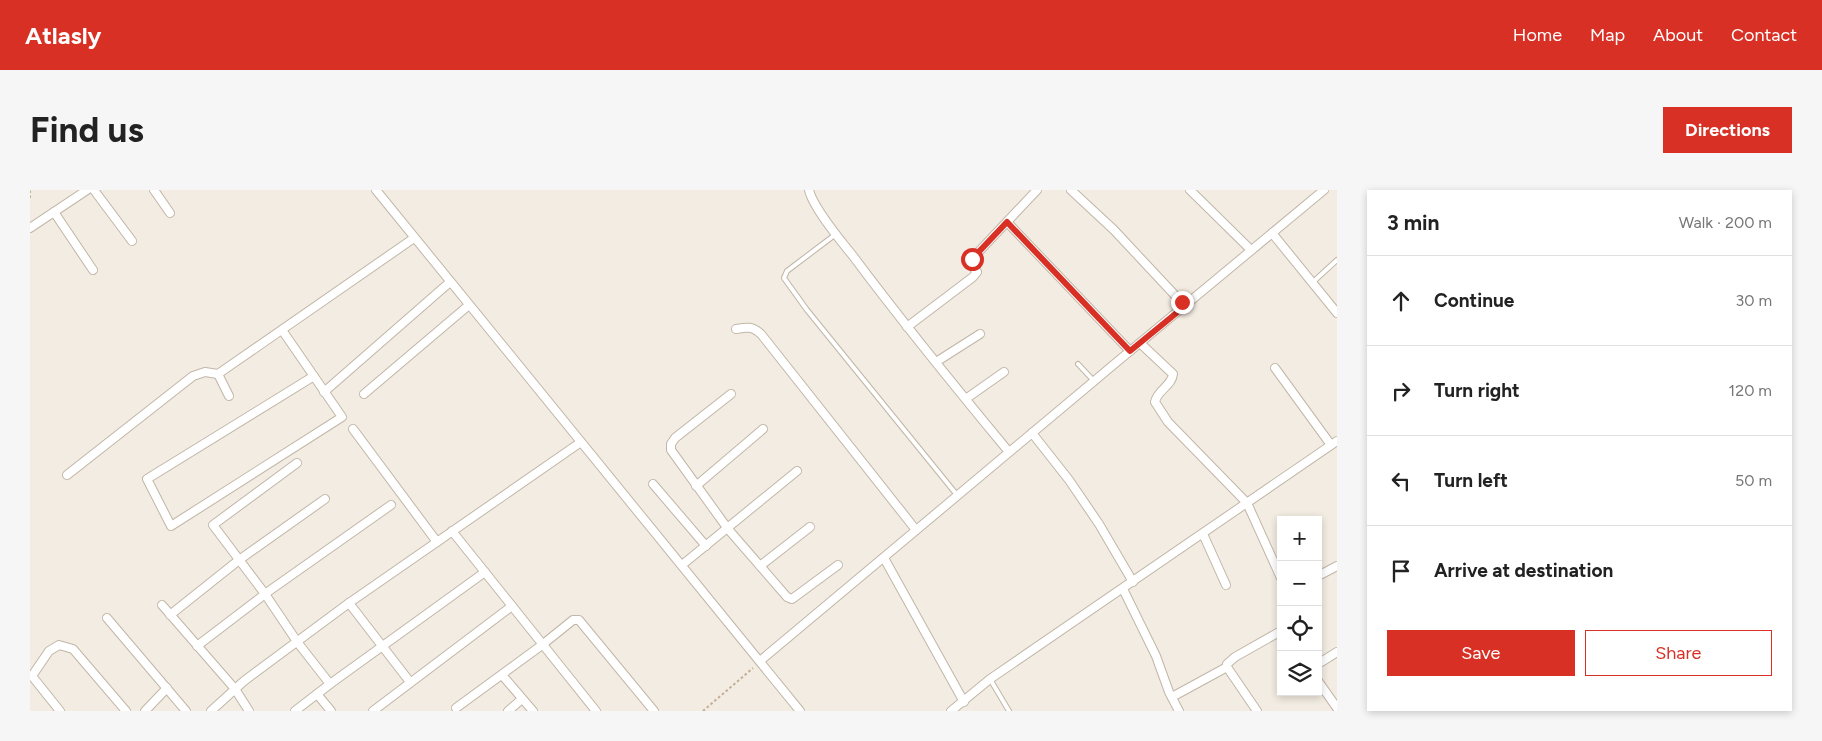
<!DOCTYPE html>
<meta charset="utf-8">
<style>
body{margin:0;font-family:Figtree,sans-serif;background:#f6f6f6;color:#222}
.controls{position:absolute;right:15px;bottom:15px;display:grid;overflow:hidden;border-radius:0px;box-shadow:0 2px 8px #0003}
.controls button{width:45px;height:45px;display:grid;place-items:center;padding:0;border:0;border-bottom:1px solid #e0e0e0;background:#fff;color:#222;font:25px sans-serif}
.stop{position:absolute;width:15px;height:15px;margin:-11px;border:4px solid #d93025;border-radius:50%;background:#fff}
.stop.end{background:#d93025;border-color:#fff;box-shadow:0 1px 5px #0008}
.list{margin:0;padding:0;list-style:none}
h2{display:flex;justify-content:space-between;align-items:center;height:65px;margin:0;padding:0 20px;font-size:21px}
h2 small{font-size:16px;font-weight:400;color:#767676}
.list li{display:grid;grid-template-columns:32px 1fr auto;gap:15px;align-items:center;box-sizing:border-box;height:90px;padding:0 20px;border-top:1px solid #e0e0e0}
.list b{display:block;font-size:19px;white-space:nowrap}
.list em{font-size:16px;font-style:normal;color:#767676}
.actions{display:flex;gap:10px;padding:15px 20px}
.actions a{flex:1;padding:11px 0;border:1px solid #d93025;border-radius:0px;text-align:center;font-size:18px;color:#d93025}
.actions .main{background:#d93025;color:#fff}
.icon{flex:none;width:28px;height:28px;fill:none;stroke:currentColor;stroke-width:2;stroke-linecap:round;stroke-linejoin:round}
.map{position:relative;flex:none;width:1307px;height:521px;overflow:hidden;border-radius:0px}
header{display:flex;align-items:center;gap:30px;box-sizing:border-box;height:70px;padding:0 25px;background:#d93025;color:#fff}
header strong{font-size:24px}
nav{display:flex;gap:28px;margin-inline-start:auto;font-size:18px}
.intro{display:flex;align-items:center;justify-content:space-between;box-sizing:border-box;height:120px;padding:0 30px}
h1{margin:0;font-size:35px}
.button{padding:12px 22px;border-radius:0px;background:#d93025;color:#fff;font-size:18px;font-weight:700}
main{display:flex;gap:30px;padding:0 30px}
aside{flex:1;background:#fff;border-radius:0px;box-shadow:0 2px 8px #0003}
.map>svg:first-child{display:block}
.lines{fill:none;stroke-linecap:round;stroke-linejoin:round}
.lane-casing{stroke:#c1b6a7;stroke-width:6}
.street-casing{stroke:#c1b6a7;stroke-width:10}
.path{stroke:#c1ae94;stroke-width:2;stroke-dasharray:2.5 2.5;stroke-linecap:butt}
.lane{stroke:#fff;stroke-width:4}
.street{stroke:#fff;stroke-width:8}
.route{stroke:#d93025;stroke-width:6}
</style>
<header>
<strong>Atlasly</strong>
<nav><a>Home</a><a>Map</a><a>About</a><a>Contact</a></nav>
</header>
<div class="intro"><h1>Find us</h1><a class="button">Directions</a></div>
<main>
<div class="map">
<svg width="1307" height="521" viewBox="0 0 1307 521">
<rect width="100%" height="100%" fill="#f3ece2"/>
<g class="lines">
<defs>
<g id="lane">
<polyline points="806,44 757,81 754,88 777,120 927,305"/>
<polyline points="1283,92 1307,70"/>
<polyline points="1048,174 1063,190"/>
<polyline points="960,489 979,521"/>
</g>
<g id="street">
<polyline points="64,0 102,51"/>
<polyline points="124,0 140,23"/>
<polyline points="346,0 770,521"/>
<path d="M779,0C783,18 811,51 823,66C873,133 926,198 979,262"/>
<polyline points="1041,0 1084,40 1155,116"/>
<polyline points="1160,0 1221,60"/>
<polyline points="24,22 63,80"/>
<polyline points="977,32 1100,161"/>
<polyline points="0,38 57,0"/>
<polyline points="1242,43 1307,123"/>
<polyline points="877,137 943,87 947,82 939,72 1007,0"/>
<path d="M706,139C717,137 722,136 731,144L886,340"/>
<polyline points="252,140 312,227 141,336 117,289 284,186"/>
<path d="M1110,153L1143,184C1142,196 1127,200 1125,212L1138,232L1217,313L1251,388"/>
<polyline points="906,172 950,144"/>
<polyline points="1245,178 1301,255"/>
<polyline points="188,184 199,206"/>
<polyline points="294,202 420,92"/>
<polyline points="334,204 439,115"/>
<polyline points="701,204 645,248 641,254 641,260 698,339 757,407 762,409 808,375"/>
<polyline points="937,208 974,182"/>
<polyline points="323,239 407,352"/>
<polyline points="1002,243 1039,290 1069,334 1103,392"/>
<polyline points="37,285 163,186 175,182 188,184 384,48"/>
<polyline points="623,294 676,356"/>
<polyline points="666,296 733,239"/>
<polyline points="422,341 566,521"/>
<polyline points="1173,344 1196,395"/>
<polyline points="854,368 934,512"/>
<polyline points="652,375 767,281"/>
<polyline points="730,376 780,337"/>
<polyline points="1288,386 1307,376"/>
<polyline points="1093,399 1126,466 1139,502 1149,521"/>
<polyline points="319,413 380,492"/>
<polyline points="132,415 205,499 219,521"/>
<polyline points="140,425 209,370 295,309"/>
<polyline points="77,428 156,521"/>
<polyline points="167,456 239,401 361,315"/>
<polyline points="730,471 1088,171 1294,0"/>
<polyline points="1288,474 1307,462"/>
<polyline points="472,485 503,521"/>
<polyline points="1288,491 1307,518"/>
<polyline points="300,494 455,382"/>
<polyline points="287,504 301,521"/>
<polyline points="1142,507 1197,477"/>
<polyline points="426,518 512,455 543,430 549,430 624,521"/>
<polyline points="30,521 2,486 19,461 29,455 43,459 96,521"/>
<polyline points="115,521 137,498"/>
<polyline points="181,521 214,491 319,413 551,252"/>
<polyline points="265,521 300,494 268,453 235,404 183,335 267,273"/>
<polyline points="343,521 482,416"/>
<polyline points="478,521 492,509"/>
<polyline points="921,521 960,489 1307,251"/>
<polyline points="1227,521 1197,477 1197,474 1205,467 1251,441"/>
</g>
</defs>
<use href="#lane" class="lane-casing"/>
<use href="#street" class="street-casing"/>
<g class="path">
<polyline points="0,8 0,0"/>
<polyline points="673,521 723,478"/>
</g>
<use href="#lane" class="lane"/>
<use href="#street" class="street"/>
</g>
<g class="lines">
<polyline class="route" points="942,69 977,32 1100,161 1155,116 1152,112"/>
</g>
</svg>
<div class="controls">
<button>+</button>
<button>−</button>
<button><svg class="icon" aria-label="locate" viewBox="0 0 24 24"><circle cx="12" cy="12" r="6"/><path d="M12 2v4M12 18v4M2 12h4M18 12h4"/></svg></button>
<button><svg class="icon" aria-label="layers" viewBox="0 0 24 24"><path d="M12 4l9 5-9 5-9-5zM3 14l9 5 9-5"/></svg></button>
</div>
<div class="stop" style="left:942px;top:69px"></div>
<div class="stop end" style="left:1152px;top:112px"></div>
</div>
<aside>
<h2>3 min<small>Walk · 200 m</small></h2>
<ul class="list">
<li><svg class="icon" aria-label="ahead" viewBox="0 0 24 24"><path d="M12 20V5M6 11l6-6 6 6"/></svg><div><b>Continue</b></div><em>30 m</em></li>
<li><svg class="icon" aria-label="right" viewBox="0 0 24 24"><path d="M7 20v-9h11M14 6l5 5-5 5"/></svg><div><b>Turn right</b></div><em>120 m</em></li>
<li><svg class="icon" aria-label="left" viewBox="0 0 24 24"><path d="M17 20v-9H6M10 6l-5 5 5 5"/></svg><div><b>Turn left</b></div><em>50 m</em></li>
<li><svg class="icon" aria-label="arrive" viewBox="0 0 24 24"><path d="M6 21V4h12l-3 4 3 4H6"/></svg><div><b>Arrive at destination</b></div></li>
</ul>
<div class="actions"><a class="main">Save</a><a>Share</a></div>
</aside>
</main>
